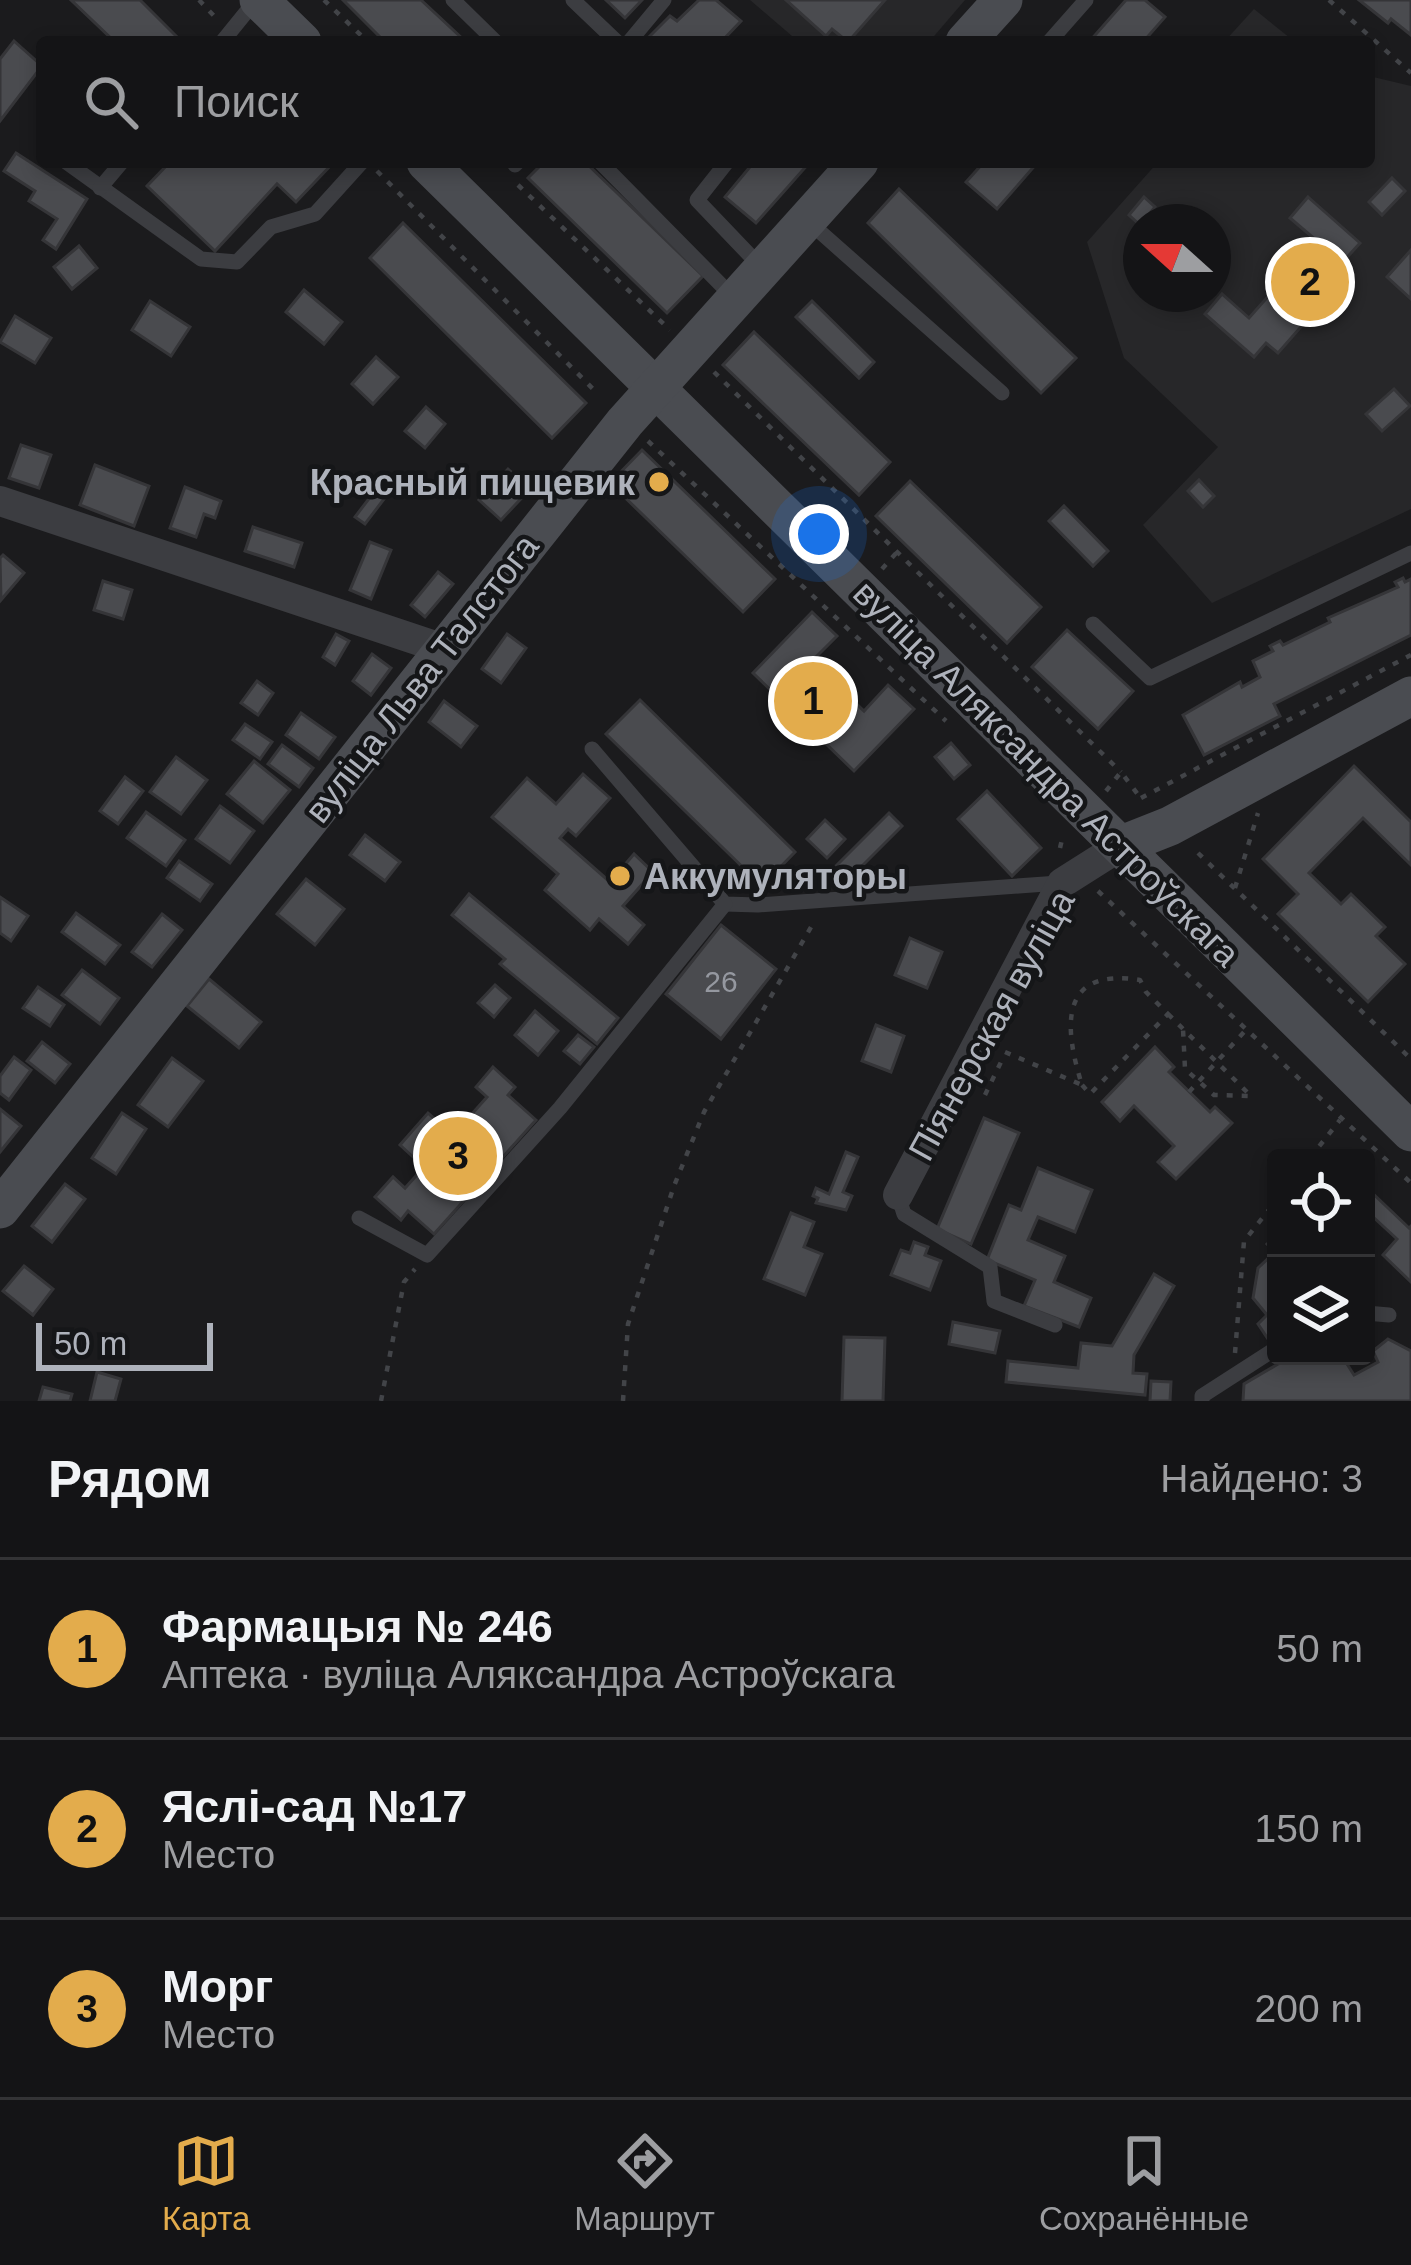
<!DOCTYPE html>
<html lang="ru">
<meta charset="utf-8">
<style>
body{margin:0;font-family:Helvetica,sans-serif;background:#212123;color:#f1f3f6}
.controls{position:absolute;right:36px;bottom:36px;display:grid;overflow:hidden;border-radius:12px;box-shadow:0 6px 18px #0003}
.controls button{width:108px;height:108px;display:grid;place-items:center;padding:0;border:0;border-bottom:3px solid #333335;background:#141416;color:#f1f3f6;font:60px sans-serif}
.compass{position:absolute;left:1123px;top:204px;width:108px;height:108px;border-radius:50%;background:#141416;box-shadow:0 6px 18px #0003;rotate:291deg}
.scale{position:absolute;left:36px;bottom:30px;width:177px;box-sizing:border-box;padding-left:12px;border:6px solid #aeb2bb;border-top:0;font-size:33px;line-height:42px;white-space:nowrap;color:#aeb2bb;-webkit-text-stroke:9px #151618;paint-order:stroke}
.you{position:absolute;left:819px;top:534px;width:42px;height:42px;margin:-30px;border:9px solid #fff;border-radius:50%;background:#1a73e8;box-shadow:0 0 0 18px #1a73e833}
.badge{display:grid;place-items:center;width:78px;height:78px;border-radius:50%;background:#e3ac4c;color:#111;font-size:39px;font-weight:700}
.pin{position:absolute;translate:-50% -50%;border:6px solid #fff;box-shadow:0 3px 12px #0006}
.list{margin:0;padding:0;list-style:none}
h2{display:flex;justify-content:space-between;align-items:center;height:156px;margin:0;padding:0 48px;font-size:51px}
h2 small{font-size:39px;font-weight:400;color:#9d9ea1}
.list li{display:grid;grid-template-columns:78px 1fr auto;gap:36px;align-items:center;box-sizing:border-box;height:180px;padding:0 48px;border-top:3px solid #333335}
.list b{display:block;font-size:45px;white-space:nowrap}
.list p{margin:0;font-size:39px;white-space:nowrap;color:#9d9ea1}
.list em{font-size:39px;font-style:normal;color:#9d9ea1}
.icon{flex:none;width:66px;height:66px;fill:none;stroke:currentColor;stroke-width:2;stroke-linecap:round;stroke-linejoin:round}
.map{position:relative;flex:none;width:1411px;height:1401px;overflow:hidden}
.search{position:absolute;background:#141416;box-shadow:0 6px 18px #0003;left:36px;right:36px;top:36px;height:132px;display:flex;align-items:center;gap:30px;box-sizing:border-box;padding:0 42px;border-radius:12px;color:#9d9ea1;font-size:45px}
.sheet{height:696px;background:#141416}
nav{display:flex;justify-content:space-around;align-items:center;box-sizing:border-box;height:168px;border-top:3px solid #333335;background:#141416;font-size:33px;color:#9d9ea1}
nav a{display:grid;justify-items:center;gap:6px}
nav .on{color:#e3ac4c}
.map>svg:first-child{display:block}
.built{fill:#272729;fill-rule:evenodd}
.building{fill:#4a4b4f;stroke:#353538;stroke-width:3}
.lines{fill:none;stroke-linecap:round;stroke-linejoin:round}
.path{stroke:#424448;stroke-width:4.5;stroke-dasharray:6 9;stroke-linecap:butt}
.lane{stroke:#3c3d41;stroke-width:15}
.street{stroke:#3c3d41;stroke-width:30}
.secondary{stroke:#4a4c51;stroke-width:39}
.poi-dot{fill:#e3ac4c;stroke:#151618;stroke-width:4.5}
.labels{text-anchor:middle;stroke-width:9;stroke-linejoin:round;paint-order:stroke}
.number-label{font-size:30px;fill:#9598a0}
.poi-label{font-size:36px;font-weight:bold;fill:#aeb2bb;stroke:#151618;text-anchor:end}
.street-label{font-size:36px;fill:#aeb2bb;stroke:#151618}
</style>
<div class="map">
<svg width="1411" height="1401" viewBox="0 0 1411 1401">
<rect width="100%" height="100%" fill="#1b1b1d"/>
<g class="built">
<polygon points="750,0 965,0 929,42 799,42"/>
<polygon points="1254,9 1295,42 1224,42"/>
<path d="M1369,76L1411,86V509L1212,603L1143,525L1218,447L1124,358L1087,242L1158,162H1369ZM1141,222H1213V294H1141Z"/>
</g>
<g class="building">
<polygon points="71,0 140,0 182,42 115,42"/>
<polygon points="343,0 421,0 466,42 385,42"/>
<polygon points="606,0 642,0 625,18"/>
<polygon points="699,0 716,0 741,21 721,42 656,42 650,36 670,16 677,21"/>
<polygon points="786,0 885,0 848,42 832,29 826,36"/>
<polygon points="1126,0 1145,0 1165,17 1143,42 1089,42"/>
<polygon points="1359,0 1411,0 1411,35 1391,19 1388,23"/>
<polygon points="14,41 42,66 0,121 0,59"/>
<polygon points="16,153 87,199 56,249 43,240 57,219 29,201 35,191 4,171"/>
<polygon points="170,162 334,162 296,202 277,184 215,251 147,186"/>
<polygon points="544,162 585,162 703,276 667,313 528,178"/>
<polygon points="754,162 810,162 756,223 725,197"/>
<polygon points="984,162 1038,162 997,209 966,182"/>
<polygon points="1392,178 1405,191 1382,215 1369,202"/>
<polygon points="899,189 1076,358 1041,393 868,223"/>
<polygon points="1144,197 1155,207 1140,225 1129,215"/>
<polygon points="1308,197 1360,243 1342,263 1350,271 1278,353 1266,343 1254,357 1205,314 1222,294 1249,318 1317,241 1290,218"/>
<polygon points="403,223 586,403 552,438 370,258"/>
<polygon points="79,246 97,268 72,289 54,267"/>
<polygon points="1411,250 1411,299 1387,277"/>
<polygon points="304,290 342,322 324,344 286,312"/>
<polygon points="150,301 190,327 171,356 132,330"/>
<polygon points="812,301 874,362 859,378 796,317"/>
<polygon points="15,316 51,338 35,363 0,342"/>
<polygon points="754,332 890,462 859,495 723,365"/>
<polygon points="376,357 398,377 373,404 352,384"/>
<polygon points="1394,389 1410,406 1382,431 1366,414"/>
<polygon points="426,407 445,424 425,448 405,431"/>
<polygon points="21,445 51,455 39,488 9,478"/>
<polygon points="642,450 775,579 743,612 610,483"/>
<polygon points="95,465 149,486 134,526 80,505"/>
<polygon points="508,469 530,489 501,520 479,500"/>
<polygon points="1199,480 1214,496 1203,507 1188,491"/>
<polygon points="910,481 1041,607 1007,643 876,516"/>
<polygon points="185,487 221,501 215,518 204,514 196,537 170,528"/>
<polygon points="374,492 384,499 365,524 355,517"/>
<polygon points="1064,506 1108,551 1093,566 1049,521"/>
<polygon points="253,527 302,543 294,567 245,551"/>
<polygon points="370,542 391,550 371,599 350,590"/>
<polygon points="3,555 24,573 1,600 0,558"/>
<polygon points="438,572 453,584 425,617 411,605"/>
<polygon points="1403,578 1405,582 1411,579 1411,635 1274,704 1280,716 1204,755 1183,715 1240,682 1242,687 1260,677 1253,661 1273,651 1270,646 1280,641 1283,645 1330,622 1328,618 1398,587 1395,582"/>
<polygon points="103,581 132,590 123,619 94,610"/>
<polygon points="812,612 837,636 812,661 864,711 888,685 914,709 854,771 753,673"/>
<polygon points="1067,630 1133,691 1098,729 1032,667"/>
<polygon points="336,634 349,641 335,665 323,657"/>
<polygon points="507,634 526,648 501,683 482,669"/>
<polygon points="372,654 391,668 371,695 353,681"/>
<polygon points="257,681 273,693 258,715 241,703"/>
<polygon points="640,700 795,852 762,886 606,734"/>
<polygon points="444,701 477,726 461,747 429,722"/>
<polygon points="301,713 335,737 319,759 286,735"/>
<polygon points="245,724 272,742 260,759 233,740"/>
<polygon points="951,743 970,765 954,779 935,757"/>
<polygon points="282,745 313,768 299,787 268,764"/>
<polygon points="176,757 207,780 181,814 150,792"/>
<polygon points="254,761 290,790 263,823 227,794"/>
<polygon points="1354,766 1411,822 1411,865 1363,818 1309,873 1341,904 1351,894 1385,927 1376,936 1405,964 1368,1002 1278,914 1298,894 1263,859"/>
<polygon points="583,774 610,798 576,836 568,829 560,838 610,882 634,854 653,872 623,906 644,925 628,944 599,919 590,930 545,890 558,874 492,817 527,778 556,804"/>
<polygon points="125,777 143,791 118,824 100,811"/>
<polygon points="987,791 1041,848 1012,876 958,819"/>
<polygon points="220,806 254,831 230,863 196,839"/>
<polygon points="146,812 185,840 166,866 127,838"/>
<polygon points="889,813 902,826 849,879 836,866"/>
<polygon points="825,820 845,839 827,858 807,839"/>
<polygon points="365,835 400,862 385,881 350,855"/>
<polygon points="179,861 212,884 200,901 167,878"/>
<polygon points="306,879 344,909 315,945 277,914"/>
<polygon points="469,894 618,1018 597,1044 500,964 505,959 452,915"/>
<polygon points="0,897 28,916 11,941 0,933"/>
<polygon points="76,913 120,945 105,964 62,932"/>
<polygon points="162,914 182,930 152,967 132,952"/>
<polygon points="721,925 776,969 721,1039 666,994"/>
<polygon points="910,938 942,952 927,988 895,975"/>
<polygon points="82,970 119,998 100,1024 62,995"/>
<polygon points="209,979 261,1022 239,1048 187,1006"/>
<polygon points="495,985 510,998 494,1017 478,1003"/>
<polygon points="38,987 64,1005 50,1026 23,1008"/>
<polygon points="535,1011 558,1031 538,1055 515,1035"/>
<polygon points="876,1025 904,1036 891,1072 862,1061"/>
<polygon points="578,1035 594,1047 580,1064 564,1051"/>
<polygon points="42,1042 70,1064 55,1083 27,1061"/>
<polygon points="1155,1047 1174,1067 1169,1072 1210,1112 1215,1107 1232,1123 1176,1179 1158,1162 1174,1146 1134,1106 1120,1121 1102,1102"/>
<polygon points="14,1057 31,1070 9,1100 0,1093 0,1076"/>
<polygon points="172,1058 203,1081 168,1127 138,1105"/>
<polygon points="493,1067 515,1087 508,1095 536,1120 434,1234 408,1211 401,1220 375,1197 393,1177 405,1188 424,1167 400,1145 428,1113 453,1135 487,1097 476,1087"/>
<polygon points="0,1109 21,1126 0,1152"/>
<polygon points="122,1113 146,1129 116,1174 92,1158"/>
<polygon points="984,1118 1019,1133 971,1244 937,1229"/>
<polygon points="846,1152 858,1157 843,1192 852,1196 846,1210 816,1203 818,1198 813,1196 816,1188 829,1194"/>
<polygon points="1038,1168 1092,1190 1075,1232 1038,1217 1028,1240 1065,1256 1054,1282 1091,1298 1079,1327 1024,1306 1035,1280 987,1260 1009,1205 1021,1210"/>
<polygon points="65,1184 85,1199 52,1242 32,1226"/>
<polygon points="1366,1187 1409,1228 1411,1226 1411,1282 1383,1255 1397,1239 1372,1216 1366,1222"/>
<polygon points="791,1213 814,1222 804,1247 822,1254 805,1295 764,1279"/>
<polygon points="1276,1236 1276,1351 1258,1324 1267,1315 1253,1298 1258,1268 1275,1252 1267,1244"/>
<polygon points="914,1242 928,1247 925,1255 941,1261 930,1290 891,1275 901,1250 910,1253"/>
<polygon points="24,1266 53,1289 33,1315 3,1291"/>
<polygon points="1154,1274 1174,1286 1134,1355 1133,1373 1147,1374 1145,1395 1006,1382 1008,1361 1078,1368 1081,1343 1112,1346"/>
<polygon points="953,1322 1000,1331 995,1353 949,1344"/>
<polygon points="844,1337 885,1338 883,1401 842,1401"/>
<polygon points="1388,1339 1411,1351 1411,1401 1243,1401 1244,1384 1283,1361 1279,1356 1342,1356 1354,1375 1378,1362 1373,1351"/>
<polygon points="97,1372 121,1379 115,1401 90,1401"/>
<polygon points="1151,1381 1171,1382 1170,1401 1150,1401"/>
<polygon points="43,1387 72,1394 70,1401 39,1401"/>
</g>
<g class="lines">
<g class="path">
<polyline points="199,0 215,17"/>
<polyline points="324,0 368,42"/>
<polyline points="1329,0 1411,73"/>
<polyline points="377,171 597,393"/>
<polyline points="518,185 670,330"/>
<polyline points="714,372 1121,772"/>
<polyline points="648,441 946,721"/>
<polyline points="882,569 898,551"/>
<polyline points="1106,791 1121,772 1139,796"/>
<polyline points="1141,798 1411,655"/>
<polyline points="1060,848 1063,835"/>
<polyline points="1198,853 1411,1059"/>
<polyline points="1235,888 1258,813"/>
<polyline points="1098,891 1411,1183"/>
<polyline points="1168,1014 1251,1096 1214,1095 1185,1069 1183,1029"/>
<path d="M1005,1052L1082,1085C1064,1028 1058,967 1140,980L1146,992L1168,1014L1090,1094L1082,1085"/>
<polyline points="1189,1092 1245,1031"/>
<polyline points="985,1095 1001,1062"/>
<polyline points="1310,1158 1340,1120"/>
<polyline points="1235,1353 1244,1241 1276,1201"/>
<polyline points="381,1401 404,1282 415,1269"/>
<polyline points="623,1401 628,1324 674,1186 704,1112 814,922"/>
</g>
<g class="lane">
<polyline points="453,0 496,42"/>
<polyline points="573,0 617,42"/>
<polyline points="222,42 256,0"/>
<polyline points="629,42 664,0"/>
<polyline points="1049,42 1086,0"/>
<polyline points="66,162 201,259 237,262 271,227 315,214 362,162"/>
<polyline points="600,162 734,298"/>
<polyline points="727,162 697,200 761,267"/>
<polyline points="515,165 518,162"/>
<polyline points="100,188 122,162"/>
<polyline points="809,222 1002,393"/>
<polyline points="1093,624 1150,678 1411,553"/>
<polyline points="592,749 725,904 758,905 1059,883"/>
<polyline points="898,1195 904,1214 990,1267 994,1301 1055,1325"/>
<polyline points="359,1218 427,1255 560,1108 725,904"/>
<polyline points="1366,1313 1389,1315"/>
<polyline points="1202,1401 1202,1396 1275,1349"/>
</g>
<g class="street">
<polyline points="0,501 444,649"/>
<polyline points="898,1195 1062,883 1122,845"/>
</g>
<g class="secondary">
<polyline points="259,0 302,42"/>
<polyline points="965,42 1003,0"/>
<polyline points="426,162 1411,1132"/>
<polyline points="1122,845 1170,826 1411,696"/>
<polyline points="0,1209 625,422 859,162"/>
</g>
</g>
<g class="poi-dot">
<circle cx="659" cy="482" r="12"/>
<circle cx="620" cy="876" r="12"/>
</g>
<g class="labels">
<g class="number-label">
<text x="721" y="992">26</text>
</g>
<g class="poi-label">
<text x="635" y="495">Красный пищевик</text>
<text x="644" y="889" text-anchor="start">Аккумуляторы</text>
</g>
<g class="street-label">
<text transform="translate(421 678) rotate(-52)" y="13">вуліца Льва Талстога</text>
<text transform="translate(1047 773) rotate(45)" y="13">вуліца Аляксандра Астроўскага</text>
<text transform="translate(991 1025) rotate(-61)" y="13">Піянерская вуліца</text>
</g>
</g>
</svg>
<div class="controls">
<button><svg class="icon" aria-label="locate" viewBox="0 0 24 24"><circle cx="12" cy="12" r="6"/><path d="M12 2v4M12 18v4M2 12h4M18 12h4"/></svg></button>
<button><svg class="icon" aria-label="layers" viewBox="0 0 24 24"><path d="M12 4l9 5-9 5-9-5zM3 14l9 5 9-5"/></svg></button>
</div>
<svg class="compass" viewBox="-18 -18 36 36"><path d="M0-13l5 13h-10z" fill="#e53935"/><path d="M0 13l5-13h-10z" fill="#9d9ea1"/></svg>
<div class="scale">50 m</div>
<div class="you"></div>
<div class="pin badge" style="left:813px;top:701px">1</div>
<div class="pin badge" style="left:1310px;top:282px">2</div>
<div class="pin badge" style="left:458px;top:1156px">3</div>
<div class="search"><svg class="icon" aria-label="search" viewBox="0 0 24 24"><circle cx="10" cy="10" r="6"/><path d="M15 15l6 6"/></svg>Поиск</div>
</div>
<section class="sheet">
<h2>Рядом<small>Найдено: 3</small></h2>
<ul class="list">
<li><span class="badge">1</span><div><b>Фармацыя № 246</b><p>Аптека · вуліца Аляксандра Астроўскага</p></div><em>50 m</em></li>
<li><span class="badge">2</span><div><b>Яслі-сад №17</b><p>Место</p></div><em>150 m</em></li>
<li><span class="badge">3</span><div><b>Морг</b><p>Место</p></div><em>200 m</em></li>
</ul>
</section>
<nav>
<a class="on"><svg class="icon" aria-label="map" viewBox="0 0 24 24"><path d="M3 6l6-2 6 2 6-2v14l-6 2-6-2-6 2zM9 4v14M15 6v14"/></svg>Карта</a>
<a><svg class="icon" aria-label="directions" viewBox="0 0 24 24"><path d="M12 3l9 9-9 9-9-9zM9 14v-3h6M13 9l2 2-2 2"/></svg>Маршрут</a>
<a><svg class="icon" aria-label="saved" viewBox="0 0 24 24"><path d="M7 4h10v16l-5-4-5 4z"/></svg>Сохранённые</a>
</nav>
